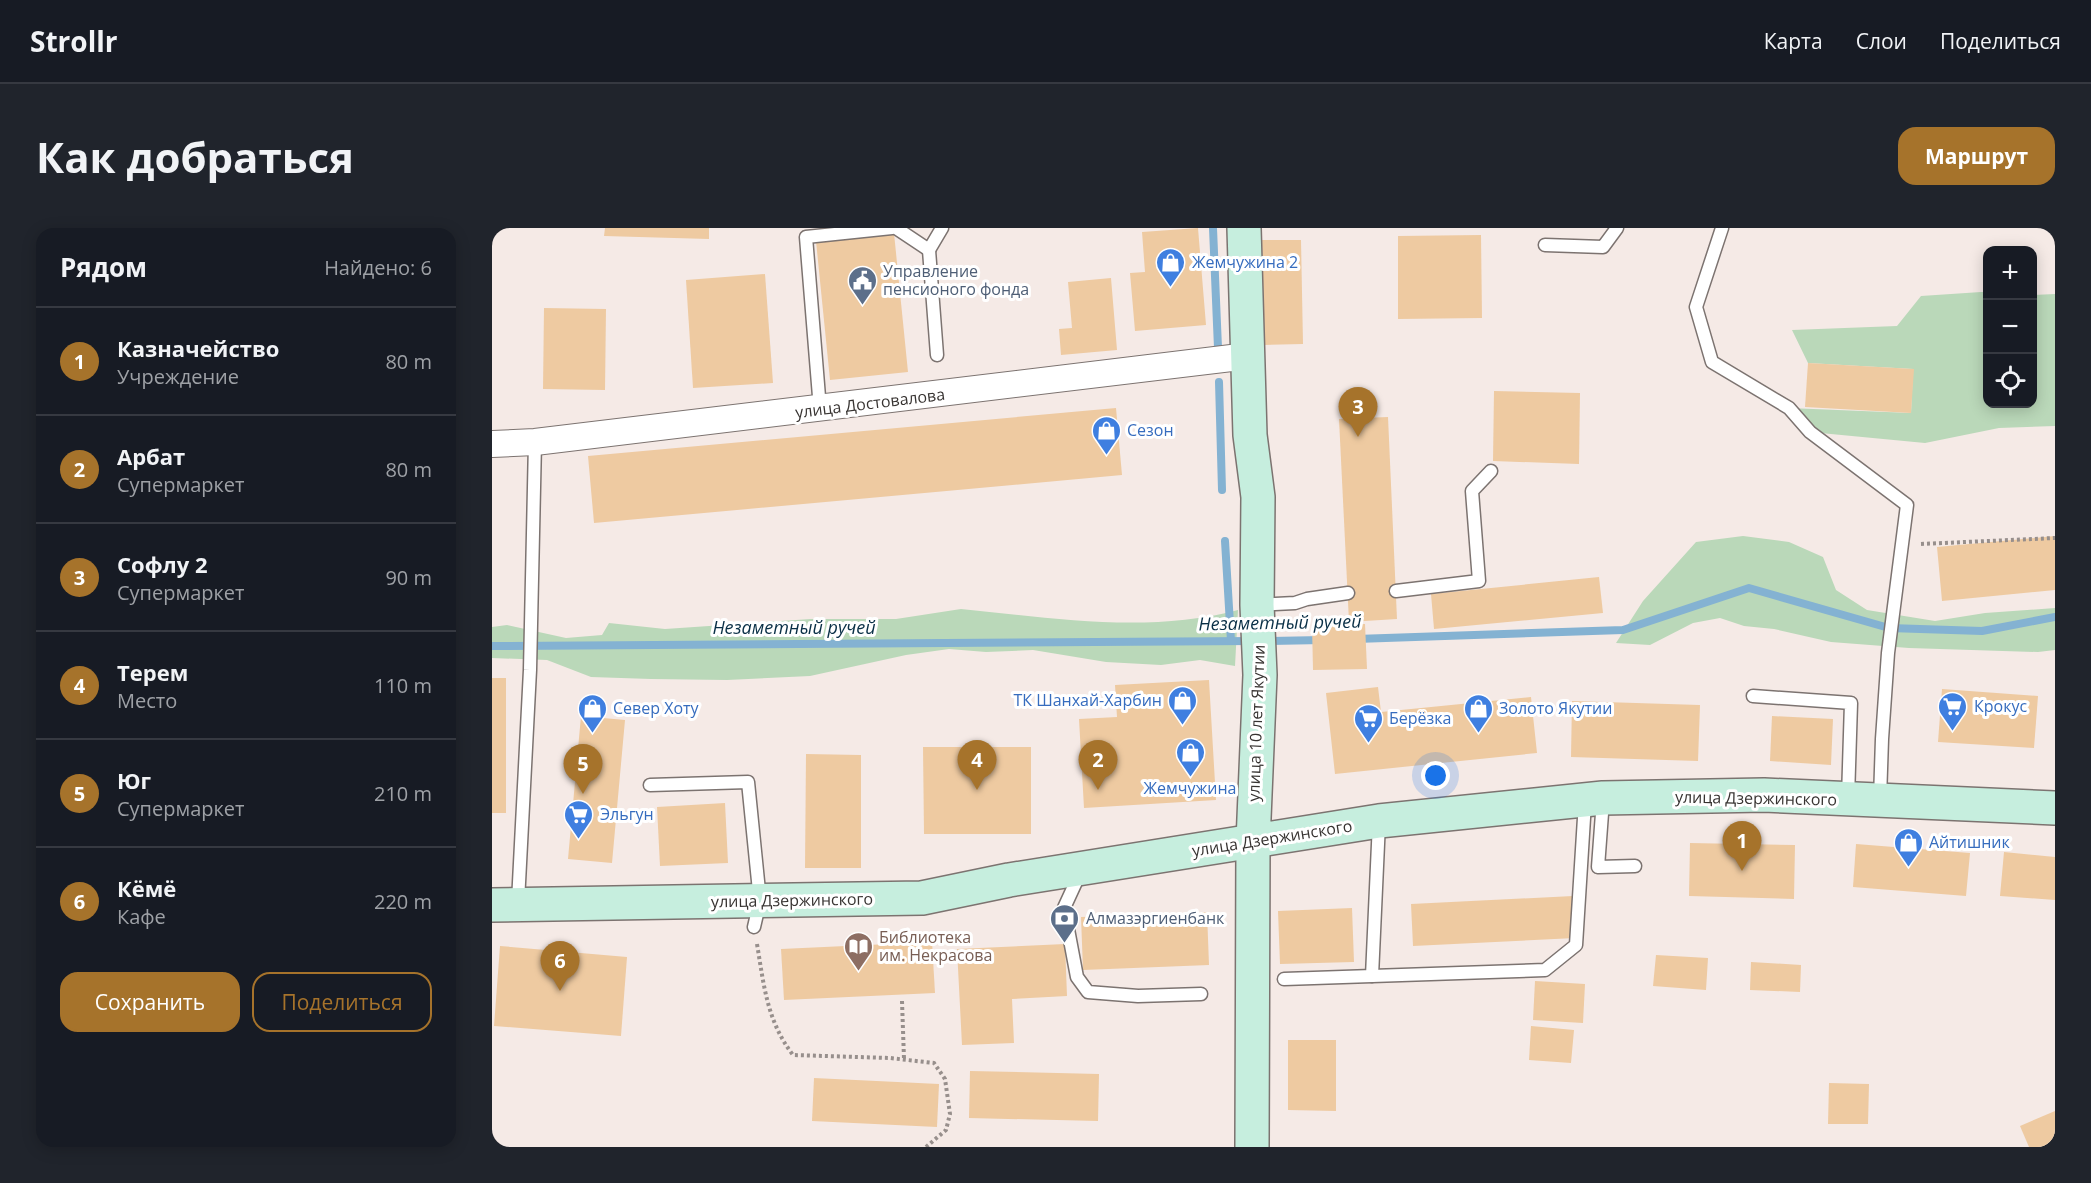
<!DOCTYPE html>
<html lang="ru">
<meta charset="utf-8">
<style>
body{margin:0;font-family:"Open Sans",sans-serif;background:#20242c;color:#f1f3f6}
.controls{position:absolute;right:18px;top:18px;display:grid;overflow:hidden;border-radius:12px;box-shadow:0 3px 15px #0003}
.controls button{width:54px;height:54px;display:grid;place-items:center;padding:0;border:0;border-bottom:2px solid #363941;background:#171b24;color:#f1f3f6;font:30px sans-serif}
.you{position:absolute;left:944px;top:548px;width:21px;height:21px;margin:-15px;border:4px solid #fff;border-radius:50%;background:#1a73e8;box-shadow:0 0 0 9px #1a73e833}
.badge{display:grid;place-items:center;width:39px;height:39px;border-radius:50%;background:#a6732b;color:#fff;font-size:20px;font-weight:700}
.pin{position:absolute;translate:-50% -50px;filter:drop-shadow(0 2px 3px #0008)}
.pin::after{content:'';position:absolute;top:32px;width:21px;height:18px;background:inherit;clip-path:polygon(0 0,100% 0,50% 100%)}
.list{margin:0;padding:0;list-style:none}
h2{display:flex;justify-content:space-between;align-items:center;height:78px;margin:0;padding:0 24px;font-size:26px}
h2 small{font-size:20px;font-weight:400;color:#9ea1a6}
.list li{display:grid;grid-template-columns:39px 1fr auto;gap:18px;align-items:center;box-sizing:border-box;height:108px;padding:0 24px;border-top:2px solid #363941}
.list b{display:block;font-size:22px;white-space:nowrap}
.list p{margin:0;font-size:20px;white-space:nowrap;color:#9ea1a6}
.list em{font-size:20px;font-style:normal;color:#9ea1a6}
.actions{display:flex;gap:12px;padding:18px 24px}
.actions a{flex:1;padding:14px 0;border:2px solid #a6732b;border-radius:18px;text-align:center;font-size:21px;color:#a6732b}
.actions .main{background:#a6732b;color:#fff}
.icon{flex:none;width:33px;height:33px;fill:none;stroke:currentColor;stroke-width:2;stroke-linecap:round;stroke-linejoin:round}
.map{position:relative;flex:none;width:1563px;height:919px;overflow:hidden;border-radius:18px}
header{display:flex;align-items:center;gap:36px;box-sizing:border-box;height:84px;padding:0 30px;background:#171b24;border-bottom:2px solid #363941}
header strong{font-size:28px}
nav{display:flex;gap:33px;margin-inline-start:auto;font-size:21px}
.intro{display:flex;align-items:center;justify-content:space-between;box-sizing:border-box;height:144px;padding:0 36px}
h1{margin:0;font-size:42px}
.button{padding:15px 27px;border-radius:18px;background:#a6732b;color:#fff;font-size:21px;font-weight:700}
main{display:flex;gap:36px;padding:0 36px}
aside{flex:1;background:#171b24;border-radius:18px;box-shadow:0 3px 15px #0003}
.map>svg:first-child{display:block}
.green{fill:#bad8b9}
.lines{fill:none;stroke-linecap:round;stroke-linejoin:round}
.stream{stroke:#84b2d2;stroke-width:8}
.building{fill:#eecaa1}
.lane-casing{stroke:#7c7370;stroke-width:15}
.street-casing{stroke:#7c7370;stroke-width:28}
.secondary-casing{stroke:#7c7370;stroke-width:36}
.path{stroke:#978f8c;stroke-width:4;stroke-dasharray:3 3;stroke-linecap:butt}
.lane{stroke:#fff;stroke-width:12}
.street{stroke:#fff;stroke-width:26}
.secondary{stroke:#c6eede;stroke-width:33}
.labels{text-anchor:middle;stroke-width:6;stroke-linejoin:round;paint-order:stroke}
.shop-label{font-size:16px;fill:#366cbe;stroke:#fff;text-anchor:start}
.service-label{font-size:16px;fill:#4e5e75;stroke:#fff;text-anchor:start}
.street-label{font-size:16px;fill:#373331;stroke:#fff}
.education-label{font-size:16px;fill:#785e54;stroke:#fff;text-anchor:start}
.water-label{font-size:18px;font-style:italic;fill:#092f46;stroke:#fff}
</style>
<header>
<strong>Strollr</strong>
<nav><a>Карта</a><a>Слои</a><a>Поделиться</a></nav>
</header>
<div class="intro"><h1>Как добраться</h1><a class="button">Маршрут</a></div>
<main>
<aside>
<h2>Рядом<small>Найдено: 6</small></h2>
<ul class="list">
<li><span class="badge">1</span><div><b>Казначейство</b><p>Учреждение</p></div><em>80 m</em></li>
<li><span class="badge">2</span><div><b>Арбат</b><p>Супермаркет</p></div><em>80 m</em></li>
<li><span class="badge">3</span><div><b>Софлу 2</b><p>Супермаркет</p></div><em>90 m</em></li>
<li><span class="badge">4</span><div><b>Терем</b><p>Место</p></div><em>110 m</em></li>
<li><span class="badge">5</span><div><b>Юг</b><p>Супермаркет</p></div><em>210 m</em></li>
<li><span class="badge">6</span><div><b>Кёмё</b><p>Кафе</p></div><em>220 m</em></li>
</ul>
<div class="actions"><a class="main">Сохранить</a><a>Поделиться</a></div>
</aside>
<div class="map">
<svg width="1563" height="919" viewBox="0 0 1563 919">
<rect width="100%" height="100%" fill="#f5eae6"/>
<g class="green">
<polygon points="1489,64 1495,64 1496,176 1540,176 1541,67 1563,66 1563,198 1507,200 1433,215 1318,204 1297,180 1419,185 1421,141 1316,135 1300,102 1405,98 1429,68"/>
<polygon points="1251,308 1297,314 1331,329 1344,362 1375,382 1443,393 1493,385 1563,380 1563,422 1546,424 1417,420 1339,414 1282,401 1252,398 1228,390 1201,395 1158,417 1124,415 1151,373 1204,314"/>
<path d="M469,381C561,390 656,406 746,382L743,438L708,432L669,437L614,434L541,422L494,424L457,421L414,427L318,448L235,452L159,451L99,449L55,432L0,430V399L15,397L74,410L110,407L117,395L173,401L319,391H404Z"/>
</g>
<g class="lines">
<g class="stream">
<polyline points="721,0 726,120"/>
<polyline points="727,154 730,262"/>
<polyline points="733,313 739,413"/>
<polyline points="864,411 1131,402 1257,360 1397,400 1490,403 1563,389"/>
<polyline points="774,413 831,412"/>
<polyline points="0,418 762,413"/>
</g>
</g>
<g class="building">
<polygon points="113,0 217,0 217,11 112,8"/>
<polygon points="706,0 714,97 643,103 638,45 653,44 650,4"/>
<polygon points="402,5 416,144 338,152 324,13"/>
<polygon points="989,7 990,90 906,91 906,8"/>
<polygon points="770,12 809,12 811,116 772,117"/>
<polygon points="273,46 281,155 201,160 194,52"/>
<polygon points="619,50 625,122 569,127 567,101 580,100 576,54"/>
<polygon points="52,80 114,81 113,162 51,161"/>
<polygon points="1316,135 1422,141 1419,185 1313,179"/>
<polygon points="1002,163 1088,165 1087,236 1001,233"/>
<polygon points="624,180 630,247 102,295 96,228"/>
<polygon points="896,189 905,391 857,394 847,191"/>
<polygon points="1563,308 1563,362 1450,373 1445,319"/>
<polygon points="1107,349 1111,385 942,401 939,366"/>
<polygon points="873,396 875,441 821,442 820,397"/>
<rect x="0" y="450" width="14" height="135"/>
<polygon points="717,452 724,572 592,580 587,491 625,489 623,457"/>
<polygon points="886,459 889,484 1039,469 1045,525 843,546 834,465"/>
<polygon points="1450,461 1546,468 1542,520 1446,514"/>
<polygon points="1080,473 1208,477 1206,533 1079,529"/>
<polygon points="89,488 133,492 120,635 76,631"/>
<polygon points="1280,488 1341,491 1339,537 1278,533"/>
<polygon points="431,519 539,519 539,606 432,606"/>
<polygon points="314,526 369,527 369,640 313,640"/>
<polygon points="233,575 236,635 168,638 165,579"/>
<polygon points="1198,615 1303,617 1302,671 1197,668"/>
<polygon points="1364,616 1478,625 1474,668 1361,659"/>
<polygon points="1512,624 1563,629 1563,672 1508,668"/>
<polygon points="1081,668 1083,710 921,718 919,676"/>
<polygon points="860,680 862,734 788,736 786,683"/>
<polygon points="715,684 717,737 591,742 589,689"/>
<polygon points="440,714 443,765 292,772 289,721"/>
<polygon points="573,716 575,768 520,771 522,815 470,817 465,721"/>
<polygon points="8,718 135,729 129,808 2,798"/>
<polygon points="1164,727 1216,730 1214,762 1161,758"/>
<polygon points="1259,734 1309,737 1308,764 1258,762"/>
<polygon points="1043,753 1093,756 1091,795 1041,792"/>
<polygon points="1039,798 1082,802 1079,835 1037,832"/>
<polygon points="796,812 844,812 844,883 796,882"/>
<polygon points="478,843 607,846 606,893 477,890"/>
<polygon points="322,850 447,856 445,899 320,893"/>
<polygon points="1337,855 1377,856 1376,896 1336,896"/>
<polygon points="1563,883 1563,919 1537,919 1528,898"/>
</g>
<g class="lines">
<defs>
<g id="lane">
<polyline points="404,0 437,22 450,0"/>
<polyline points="1230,0 1204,79 1220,134 1297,180 1318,204 1415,277 1396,425 1390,511 1388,571"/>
<polyline points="1053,17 1111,19 1125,0"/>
<polyline points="437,22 445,127"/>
<polyline points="328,181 314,9 400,0"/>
<polyline points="904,363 987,353 980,263 999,243"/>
<polyline points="765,377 803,375 815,371 856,365"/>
<polyline points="1261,468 1359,475 1356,570"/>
<polyline points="158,557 256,554 268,673 262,699"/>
<polyline points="1111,572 1106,639 1143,638"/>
<polyline points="589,643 572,680 585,749 596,764 646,768 709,766"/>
<polyline points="26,674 38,442 43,214"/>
<polyline points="880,748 1053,742 1084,717 1093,574"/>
<polyline points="792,751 880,748 887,594"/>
</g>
<polyline id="street" points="0,216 43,214 756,128"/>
<g id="secondary">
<polyline points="752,0 758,207 766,269 765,377 768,447 761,614 760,919"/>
<polyline points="0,677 430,670 517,652 887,593 1111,570 1272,567 1563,580"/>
</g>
</defs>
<use href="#lane" class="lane-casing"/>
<use href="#street" class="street-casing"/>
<use href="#secondary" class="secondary-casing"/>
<g class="path">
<polyline points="1429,316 1563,310"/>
<path d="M265,716C272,758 275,793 301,827L398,830L442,835L453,851L458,886L454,902L434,919"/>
<polyline points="410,773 412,831"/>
</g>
<use href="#lane" class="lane"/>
<use href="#street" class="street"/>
<use href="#secondary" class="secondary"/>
</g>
<defs>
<symbol id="shop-pin" viewBox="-11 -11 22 30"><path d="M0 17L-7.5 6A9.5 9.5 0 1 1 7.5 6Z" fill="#3f7fe0" stroke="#fff"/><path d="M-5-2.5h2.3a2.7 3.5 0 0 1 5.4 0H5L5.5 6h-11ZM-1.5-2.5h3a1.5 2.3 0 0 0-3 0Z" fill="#fff"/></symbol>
<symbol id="civic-pin" viewBox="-11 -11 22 30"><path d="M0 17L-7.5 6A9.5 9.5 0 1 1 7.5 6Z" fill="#5c6f8a" stroke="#fff"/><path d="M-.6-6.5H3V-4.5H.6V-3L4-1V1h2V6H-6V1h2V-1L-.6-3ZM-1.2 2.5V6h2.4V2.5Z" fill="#fff"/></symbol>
<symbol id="supermarket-pin" viewBox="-11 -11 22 30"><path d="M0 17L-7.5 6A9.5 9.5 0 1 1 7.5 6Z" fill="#3f7fe0" stroke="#fff"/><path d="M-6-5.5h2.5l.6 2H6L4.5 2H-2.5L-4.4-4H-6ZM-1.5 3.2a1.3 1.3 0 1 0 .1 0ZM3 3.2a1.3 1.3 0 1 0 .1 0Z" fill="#fff"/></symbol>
<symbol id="bank-pin" viewBox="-11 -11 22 30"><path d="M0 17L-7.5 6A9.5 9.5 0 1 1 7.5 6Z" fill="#5c6f8a" stroke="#fff"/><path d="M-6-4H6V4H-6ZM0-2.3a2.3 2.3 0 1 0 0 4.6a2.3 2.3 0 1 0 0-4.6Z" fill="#fff"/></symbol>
<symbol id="library-pin" viewBox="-11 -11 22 30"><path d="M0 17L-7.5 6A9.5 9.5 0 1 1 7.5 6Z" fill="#8d6e63" stroke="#fff"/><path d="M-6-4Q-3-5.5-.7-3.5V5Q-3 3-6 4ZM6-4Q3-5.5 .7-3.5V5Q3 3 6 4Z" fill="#fff"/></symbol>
</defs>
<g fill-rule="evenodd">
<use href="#shop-pin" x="662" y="18" width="33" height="45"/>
<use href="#civic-pin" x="354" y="36" width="33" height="45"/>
<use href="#shop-pin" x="598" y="186" width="33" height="45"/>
<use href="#shop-pin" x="674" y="456" width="33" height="45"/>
<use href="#supermarket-pin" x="1444" y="462" width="33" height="45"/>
<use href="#shop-pin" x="84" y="464" width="33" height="45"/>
<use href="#shop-pin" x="970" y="464" width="33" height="45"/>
<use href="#supermarket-pin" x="860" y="474" width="33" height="45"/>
<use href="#shop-pin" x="682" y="508" width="33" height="45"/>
<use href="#supermarket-pin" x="70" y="570" width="33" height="45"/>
<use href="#shop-pin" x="1400" y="598" width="33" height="45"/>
<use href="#bank-pin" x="556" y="674" width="33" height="45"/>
<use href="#library-pin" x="350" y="702" width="33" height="45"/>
</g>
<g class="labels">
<g class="shop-label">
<text x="700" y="40">Жемчужина 2</text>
<text x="635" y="208">Сезон</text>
<text x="670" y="478" text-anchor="end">ТК Шанхай-Харбин</text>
<text x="1482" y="484">Крокус</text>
<text x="121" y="486">Север Хоту</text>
<text x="1007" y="486">Золото Якутии</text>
<text x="897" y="496">Берёзка</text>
<text x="698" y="566" text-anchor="middle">Жемчужина</text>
<text x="108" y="592">Эльгун</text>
<text x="1437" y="620">Айтишник</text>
</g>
<g class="service-label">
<text x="391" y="49">Управление<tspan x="391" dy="18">пенсионого фонда</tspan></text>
<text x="594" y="696">Алмазэргиенбанк</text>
</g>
<g class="street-label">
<text transform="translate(378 175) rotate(-7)" y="6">улица Достовалова</text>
<text transform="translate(764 495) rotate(-88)" y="6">улица 10 лет Якутии</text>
<text transform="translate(1264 570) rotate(1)" y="6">улица Дзержинского</text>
<text transform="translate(780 610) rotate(-9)" y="6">улица Дзержинского</text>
<text transform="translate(300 672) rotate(-1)" y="6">улица Дзержинского</text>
</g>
<g class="education-label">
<text x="387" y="715">Библиотека<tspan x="387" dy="18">им. Некрасова</tspan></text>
</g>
<g class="water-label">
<text transform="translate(788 395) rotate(-1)" y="6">Незаметный ручей</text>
<text x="302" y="406">Незаметный ручей</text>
</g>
</g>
</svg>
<div class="controls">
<button>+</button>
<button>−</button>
<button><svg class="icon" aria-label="locate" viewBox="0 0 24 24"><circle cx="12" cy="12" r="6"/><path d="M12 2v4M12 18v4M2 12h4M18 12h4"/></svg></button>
</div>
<div class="you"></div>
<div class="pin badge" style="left:1250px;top:643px">1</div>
<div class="pin badge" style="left:606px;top:562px">2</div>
<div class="pin badge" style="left:866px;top:209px">3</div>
<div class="pin badge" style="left:485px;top:562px">4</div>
<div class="pin badge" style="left:91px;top:566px">5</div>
<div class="pin badge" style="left:68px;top:763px">6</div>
</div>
</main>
